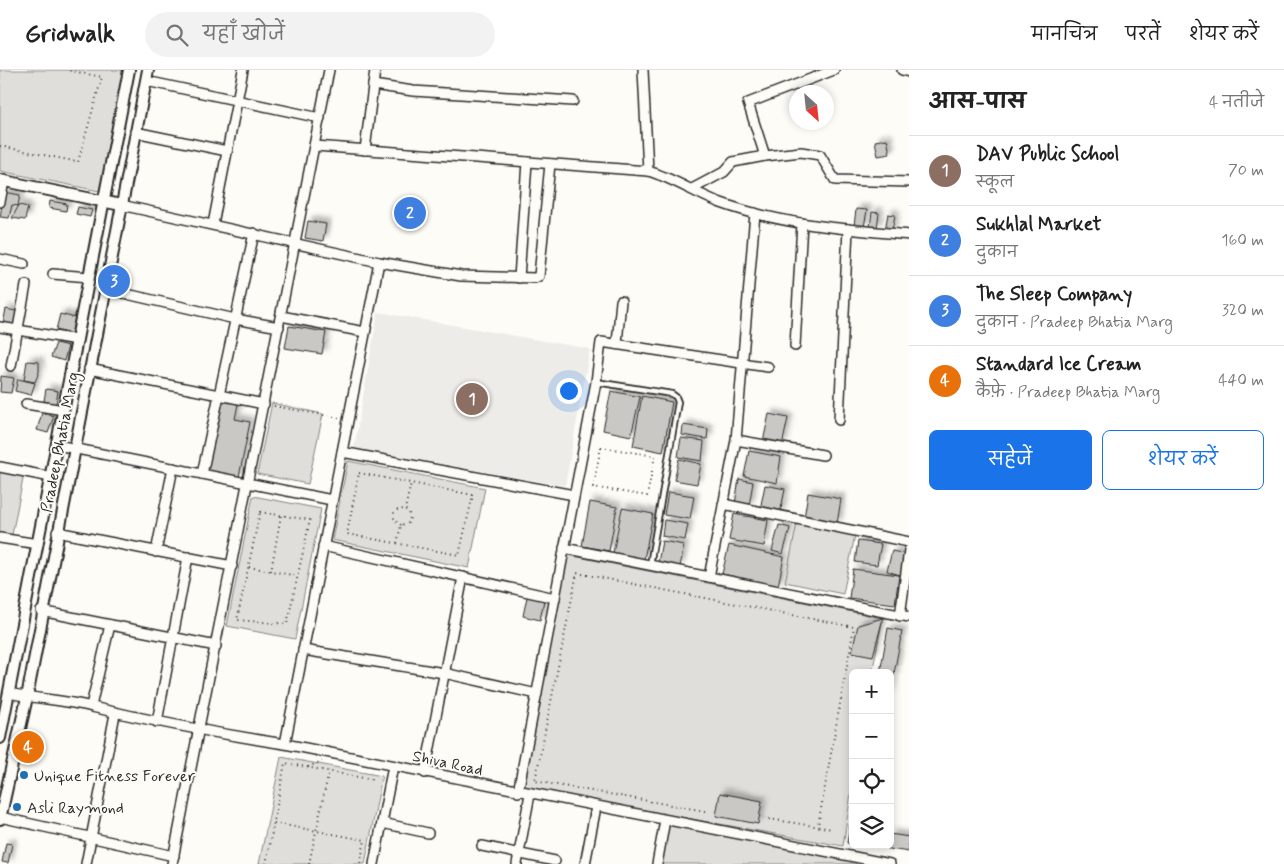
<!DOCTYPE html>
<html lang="hi">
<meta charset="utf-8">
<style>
body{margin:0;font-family:Mynerve,"Playpen Sans Deva",sans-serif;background:#f2f2f2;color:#222}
.controls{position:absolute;right:15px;bottom:15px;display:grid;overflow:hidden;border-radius:8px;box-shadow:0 2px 8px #0003}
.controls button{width:45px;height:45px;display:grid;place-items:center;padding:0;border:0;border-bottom:1px solid #e0e0e0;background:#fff;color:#222;font:25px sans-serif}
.compass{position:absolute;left:789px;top:15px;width:45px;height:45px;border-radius:50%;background:#fff;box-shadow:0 2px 8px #0003;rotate:153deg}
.you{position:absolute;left:568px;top:320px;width:18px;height:18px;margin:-12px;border:4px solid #fff;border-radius:50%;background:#1a73e8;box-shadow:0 0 0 8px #1a73e833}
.badge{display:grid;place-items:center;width:32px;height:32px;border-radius:50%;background:#1a73e8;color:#fff;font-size:16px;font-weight:700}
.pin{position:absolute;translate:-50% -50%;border:2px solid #fff;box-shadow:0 1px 5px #0006}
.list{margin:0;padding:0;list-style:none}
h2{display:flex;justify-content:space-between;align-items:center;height:65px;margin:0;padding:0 20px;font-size:21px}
h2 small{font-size:16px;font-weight:400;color:#767676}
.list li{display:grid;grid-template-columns:32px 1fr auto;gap:15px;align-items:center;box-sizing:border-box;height:70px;padding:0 20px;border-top:1px solid #e0e0e0}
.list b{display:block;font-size:19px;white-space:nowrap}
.list p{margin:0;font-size:16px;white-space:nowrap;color:#767676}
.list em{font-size:16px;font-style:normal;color:#767676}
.actions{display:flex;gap:10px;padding:15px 20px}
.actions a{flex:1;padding:11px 0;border:1px solid #1a73e8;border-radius:8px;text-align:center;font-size:18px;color:#1a73e8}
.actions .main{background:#1a73e8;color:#fff}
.icon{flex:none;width:28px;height:28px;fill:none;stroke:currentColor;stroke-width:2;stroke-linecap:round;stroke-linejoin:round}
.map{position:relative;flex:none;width:909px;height:794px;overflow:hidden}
header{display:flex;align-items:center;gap:30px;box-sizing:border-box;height:70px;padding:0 25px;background:#fff;border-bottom:1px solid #e0e0e0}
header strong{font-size:24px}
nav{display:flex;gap:28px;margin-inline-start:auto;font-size:18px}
.search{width:350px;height:45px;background:#f2f2f2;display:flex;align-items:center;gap:12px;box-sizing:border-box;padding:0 18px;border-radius:28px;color:#767676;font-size:19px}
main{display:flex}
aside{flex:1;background:#fff}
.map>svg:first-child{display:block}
.built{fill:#edece8}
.green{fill:#dfdeda;stroke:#858482}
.building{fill:#c9c8c4;stroke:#2b2b2b;filter:url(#shadow)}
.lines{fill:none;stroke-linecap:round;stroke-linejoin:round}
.service-casing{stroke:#2b2b2b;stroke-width:8}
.minor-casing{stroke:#2b2b2b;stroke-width:12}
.tertiary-casing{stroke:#2b2b2b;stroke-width:14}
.path{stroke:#2b2b2b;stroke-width:2;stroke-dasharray:1 4;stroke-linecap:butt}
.service{stroke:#fdfcf7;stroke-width:4.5}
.minor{stroke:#fdfcf7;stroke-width:9}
.tertiary{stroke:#fdfcf7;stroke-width:10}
.poi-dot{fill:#1f6fb2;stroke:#fdfcf7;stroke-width:2}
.labels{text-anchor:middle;stroke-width:4;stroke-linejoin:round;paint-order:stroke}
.street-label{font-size:16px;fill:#2b2b2b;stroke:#fdfcf7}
.poi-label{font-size:16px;fill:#2b2b2b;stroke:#fdfcf7;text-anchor:start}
</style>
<header>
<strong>Gridwalk</strong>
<div class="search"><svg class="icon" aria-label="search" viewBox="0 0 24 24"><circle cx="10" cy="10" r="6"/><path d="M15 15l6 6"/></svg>यहाँ खोजें</div>
<nav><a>मानचित्र</a><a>परतें</a><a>शेयर करें</a></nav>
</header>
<main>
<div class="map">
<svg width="909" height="794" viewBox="0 0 909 794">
<defs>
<filter id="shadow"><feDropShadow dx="4.5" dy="-4.5" stdDeviation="2.5" flood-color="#0004"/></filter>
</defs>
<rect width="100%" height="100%" fill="#fdfcf7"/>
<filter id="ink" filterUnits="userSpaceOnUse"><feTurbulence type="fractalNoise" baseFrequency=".02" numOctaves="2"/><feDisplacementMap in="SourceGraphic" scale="10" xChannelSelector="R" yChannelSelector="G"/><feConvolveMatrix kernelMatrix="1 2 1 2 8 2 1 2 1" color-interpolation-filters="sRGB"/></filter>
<g filter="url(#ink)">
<polygon class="built" points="378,242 590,279 565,416 354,378"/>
<g class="green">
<polygon points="0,0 129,0 99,121 0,101"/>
<polygon points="272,333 323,344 308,414 257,404"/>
<polygon points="348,391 485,418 469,498 332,470"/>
<polygon points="0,400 24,404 12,465 0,463"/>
<polygon points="253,426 321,439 295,569 227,556"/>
<polygon points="797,453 855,465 843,524 785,512"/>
<polygon points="568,485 883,548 872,603 853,603 853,710 843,776 523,719"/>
<polygon points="281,687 382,706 365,794 259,794"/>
<polygon points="665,750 857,788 856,794 657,794"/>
</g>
<g class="building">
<polygon points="887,69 890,84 878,86 875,71"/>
<polygon points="4,122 20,125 18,136 12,135 9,148 0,147"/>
<polygon points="50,131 67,134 66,141 49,138"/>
<polygon points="19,135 28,137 25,150 12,148"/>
<polygon points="78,137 92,140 90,147 76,144"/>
<polygon points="856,139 867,140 864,157 854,156"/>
<polygon points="872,142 879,143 877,158 870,157"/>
<polygon points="888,144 895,145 892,161 885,160"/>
<polygon points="308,151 326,154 323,171 305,168"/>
<polygon points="6,239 20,242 18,256 3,254"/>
<polygon points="60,244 75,248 71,264 56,260"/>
<polygon points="289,256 326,262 322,284 285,278"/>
<polygon points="56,273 68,276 64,291 51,287"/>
<polygon points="27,291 39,292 39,302 35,312 24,310"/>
<polygon points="1,306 14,308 11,323 0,322"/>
<polygon points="18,309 35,313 31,325 15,321"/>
<polygon points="46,319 58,321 56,334 44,331"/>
<polygon points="611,321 640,327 631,366 603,360"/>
<polygon points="642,326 672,332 663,382 633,376"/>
<polygon points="221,330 238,334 235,349 250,352 239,407 207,400"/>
<polygon points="42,343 54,346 48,363 37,360"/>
<polygon points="769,344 788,348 782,376 763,372"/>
<polygon points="683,355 708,359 707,369 682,365"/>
<polygon points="681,368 704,371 702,391 678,387"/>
<polygon points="749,381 781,387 777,413 744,406"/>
<polygon points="679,389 701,394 697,414 674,410"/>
<polygon points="739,409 753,412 749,436 735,434"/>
<polygon points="765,415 785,419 780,444 760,440"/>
<polygon points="668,422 694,426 690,449 664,445"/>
<polygon points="808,423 841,429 837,454 804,448"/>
<polygon points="590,432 617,437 609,481 582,476"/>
<polygon points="622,438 653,444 644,489 613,483"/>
<polygon points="734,444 768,450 764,476 729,470"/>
<polygon points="664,450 688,454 685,470 662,466"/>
<polygon points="779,455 790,458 783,484 772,481"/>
<polygon points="662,471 684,475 680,497 658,493"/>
<polygon points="858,471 881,474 877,495 855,492"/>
<polygon points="729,475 784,487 778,516 722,504"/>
<polygon points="892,481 906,484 900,505 887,501"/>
<polygon points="853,499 899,505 895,534 849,528"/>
<polygon points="527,527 544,530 540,550 523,546"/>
<polygon points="883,548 873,586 852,582 858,555"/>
<polygon points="888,558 902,561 890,625 890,603 880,603"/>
<polygon points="720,723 762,731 758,754 716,746"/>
<polygon points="853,739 853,774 847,773"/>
<polygon points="890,764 909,767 909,782 863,775 890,775"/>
<polygon points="6,773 12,774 8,793 2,792"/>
</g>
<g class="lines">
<defs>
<polyline id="service" points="596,312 672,324 676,327 678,332 650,495"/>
<g id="minor">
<polyline points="643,0 648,101"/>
<polyline points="902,0 909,2"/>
<polyline points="146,11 320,48"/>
<polyline points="373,15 413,21 573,31"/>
<polyline points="135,62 227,81"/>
<path d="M315,76L648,101C673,108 696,124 721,133C782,155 845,159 909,165"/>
<polyline points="365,80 375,0"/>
<polyline points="765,86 801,82 820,85 835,110 909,112"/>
<polyline points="692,119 724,102 733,92 765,86 748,33 834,0"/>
<polyline points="0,132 4,111"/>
<polyline points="121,135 379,192 461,206 535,208 539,206 550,94"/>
<polyline points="213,154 243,0"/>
<polyline points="0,189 24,194"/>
<polyline points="53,204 89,207"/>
<polyline points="519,208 527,92"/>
<polyline points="105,219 235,249 279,257"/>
<polyline points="281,246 365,262"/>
<polyline points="0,257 77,270"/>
<polyline points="617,273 621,231"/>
<polyline points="795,276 802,153"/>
<polyline points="11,296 26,215"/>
<polyline points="89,299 264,334"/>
<polyline points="26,334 64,340"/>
<polyline points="839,350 848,159"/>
<polyline points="736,370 823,385"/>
<polyline points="57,375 332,430"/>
<polyline points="342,382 574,425"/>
<polyline points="0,397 51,407"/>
<polyline points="202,404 254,163"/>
<polyline points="723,434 909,472"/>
<polyline points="57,462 232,496"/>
<polyline points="0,468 38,474"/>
<polyline points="323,476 555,528"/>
<polyline points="564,478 909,547"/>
<polyline points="156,482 173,398"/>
<polyline points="709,507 736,370 755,143"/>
<polyline points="41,541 216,576"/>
<polyline points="900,546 909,480"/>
<polyline points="303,580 444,603 537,624"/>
<path d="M9,623C36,629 65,630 92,637C156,652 220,664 285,674L890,794"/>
<polyline points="91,636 110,555"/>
<polyline points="157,652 188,487"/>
<polyline points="285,674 379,192"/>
<polyline points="425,703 463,507"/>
<polyline points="518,722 596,312 601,272 768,297"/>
<polyline points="0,747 174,786"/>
<polyline points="382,753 428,763"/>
<polyline points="482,776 555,791"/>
<polyline points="86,794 115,644"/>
<polyline points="172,794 329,0"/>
<polyline points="374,794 393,696"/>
<polyline points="517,794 530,724"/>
<polyline points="585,794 596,737"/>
<polyline points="657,794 665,750"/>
</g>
<g id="tertiary">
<polyline points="0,110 121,135"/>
<polyline points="0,668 129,0"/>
<polyline points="0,749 27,627 148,0"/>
</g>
</defs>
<use href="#service" class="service-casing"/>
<use href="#minor" class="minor-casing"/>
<use href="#tertiary" class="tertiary-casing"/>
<g class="path">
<polyline points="0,76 78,92 102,7 67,0"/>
<polyline points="274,336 340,348"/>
<polygon points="601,377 655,386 647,426 593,417"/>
<polygon points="359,403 473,425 459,485 347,464"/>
<polygon points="260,442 310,450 287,554 237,550"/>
<polyline points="401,455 394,450 394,442 397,440 404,439"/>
<polyline points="397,473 401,455 408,453 410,448 409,443 405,439 411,413"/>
<polyline points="249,497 298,506"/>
<polyline points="271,501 281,445"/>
<polyline points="308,697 322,691"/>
<polyline points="705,741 535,711 577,503 854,557 818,755"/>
<polyline points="769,749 833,759"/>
<polyline points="274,753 365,770 360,794"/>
<polyline points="266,794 285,693 374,710"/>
<polyline points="309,794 329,701"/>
</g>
<use href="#service" class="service"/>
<use href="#minor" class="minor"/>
<use href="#tertiary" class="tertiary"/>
</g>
</g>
<g class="poi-dot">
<circle cx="24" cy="705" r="5"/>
<circle cx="17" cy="737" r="5"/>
</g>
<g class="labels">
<g class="street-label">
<text transform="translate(59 372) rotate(-79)" y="6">Pradeep Bhatia Marg</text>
<text transform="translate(448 692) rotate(12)" y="6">Shiva Road</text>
</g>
<g class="poi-label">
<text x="34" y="711">Unique Fitness Forever</text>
<text x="27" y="743">Asli Raymond</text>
</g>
</g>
</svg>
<div class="controls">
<button>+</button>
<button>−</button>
<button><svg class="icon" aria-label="locate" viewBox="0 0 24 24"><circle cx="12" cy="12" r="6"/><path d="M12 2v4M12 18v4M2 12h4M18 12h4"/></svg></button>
<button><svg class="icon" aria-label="layers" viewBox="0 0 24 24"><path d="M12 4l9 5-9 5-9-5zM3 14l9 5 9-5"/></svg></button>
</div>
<svg class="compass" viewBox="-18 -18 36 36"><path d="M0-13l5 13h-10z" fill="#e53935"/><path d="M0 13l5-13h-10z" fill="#767676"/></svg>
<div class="you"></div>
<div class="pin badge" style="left:472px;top:329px;background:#8d6e63">1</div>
<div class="pin badge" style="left:410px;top:143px;background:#3f7fe0">2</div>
<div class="pin badge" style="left:114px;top:211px;background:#3f7fe0">3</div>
<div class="pin badge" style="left:28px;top:677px;background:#e8710a">4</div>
</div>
<aside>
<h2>आस-पास<small>4 नतीजे</small></h2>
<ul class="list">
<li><span class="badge" style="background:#8d6e63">1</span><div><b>DAV Public School</b><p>स्कूल</p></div><em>70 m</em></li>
<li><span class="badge" style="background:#3f7fe0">2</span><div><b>Sukhlal Market</b><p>दुकान</p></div><em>160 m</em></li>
<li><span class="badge" style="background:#3f7fe0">3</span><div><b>The Sleep Company</b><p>दुकान · Pradeep Bhatia Marg</p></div><em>320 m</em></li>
<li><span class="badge" style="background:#e8710a">4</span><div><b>Standard Ice Cream</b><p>कैफ़े · Pradeep Bhatia Marg</p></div><em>440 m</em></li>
</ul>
<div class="actions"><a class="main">सहेजें</a><a>शेयर करें</a></div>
</aside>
</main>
